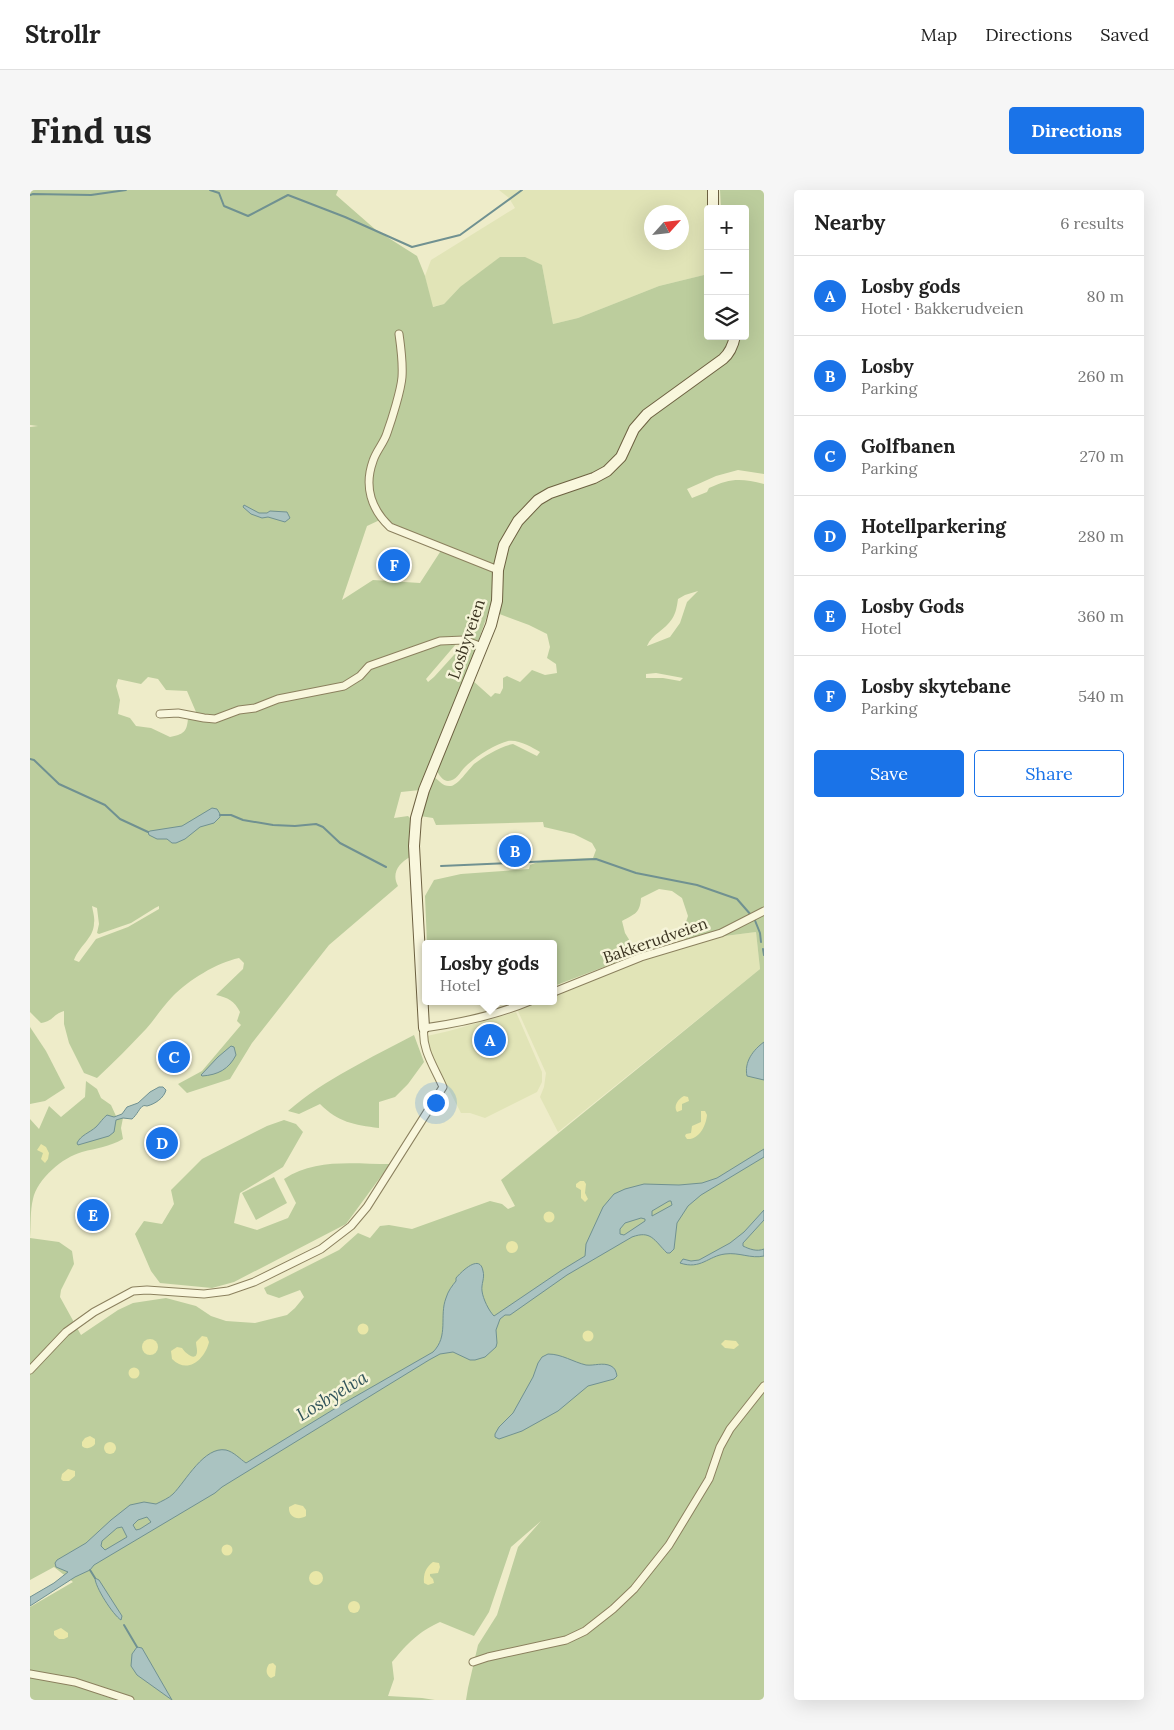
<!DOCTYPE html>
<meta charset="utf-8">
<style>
body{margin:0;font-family:Lora,serif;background:#f6f6f6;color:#222}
.controls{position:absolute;right:15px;top:15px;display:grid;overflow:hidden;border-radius:5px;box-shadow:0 5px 20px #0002}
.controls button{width:45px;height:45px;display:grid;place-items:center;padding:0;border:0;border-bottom:1px solid #e0e0e0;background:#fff;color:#222;font:25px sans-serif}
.compass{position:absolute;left:614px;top:15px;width:45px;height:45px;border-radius:50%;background:#fff;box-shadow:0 5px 20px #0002;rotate:63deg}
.you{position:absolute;left:405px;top:912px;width:18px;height:18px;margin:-12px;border:4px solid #fff;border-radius:50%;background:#1a73e8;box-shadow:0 0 0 8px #1a73e833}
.badge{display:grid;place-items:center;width:32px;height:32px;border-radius:50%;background:#1a73e8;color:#fff;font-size:16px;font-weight:700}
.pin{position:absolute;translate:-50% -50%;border:2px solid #fff;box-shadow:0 1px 5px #0006}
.popup{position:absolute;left:392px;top:750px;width:135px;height:65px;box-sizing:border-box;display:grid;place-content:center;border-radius:5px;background:#fff;filter:drop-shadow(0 1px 4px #0005);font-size:16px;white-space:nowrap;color:#767676}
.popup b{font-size:19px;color:#222}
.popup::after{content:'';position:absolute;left:50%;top:100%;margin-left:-10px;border:10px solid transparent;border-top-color:#fff}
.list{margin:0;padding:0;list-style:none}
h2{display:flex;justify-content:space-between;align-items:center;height:65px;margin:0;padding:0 20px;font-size:21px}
h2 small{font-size:16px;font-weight:400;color:#767676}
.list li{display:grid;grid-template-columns:32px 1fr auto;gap:15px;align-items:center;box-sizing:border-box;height:80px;padding:0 20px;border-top:1px solid #e0e0e0}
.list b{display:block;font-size:19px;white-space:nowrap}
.list p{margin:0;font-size:16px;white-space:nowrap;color:#767676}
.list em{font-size:16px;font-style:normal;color:#767676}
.actions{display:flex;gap:10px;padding:15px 20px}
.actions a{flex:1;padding:11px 0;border:1px solid #1a73e8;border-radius:5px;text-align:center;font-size:18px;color:#1a73e8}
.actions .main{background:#1a73e8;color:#fff}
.icon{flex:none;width:28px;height:28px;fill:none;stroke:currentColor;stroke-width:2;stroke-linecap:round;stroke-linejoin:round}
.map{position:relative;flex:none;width:734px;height:1510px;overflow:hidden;border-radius:5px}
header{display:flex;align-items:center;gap:30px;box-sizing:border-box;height:70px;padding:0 25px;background:#fff;border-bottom:1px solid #e0e0e0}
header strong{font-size:24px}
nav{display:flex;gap:28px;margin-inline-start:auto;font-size:18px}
.intro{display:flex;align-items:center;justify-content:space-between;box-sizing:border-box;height:120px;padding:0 30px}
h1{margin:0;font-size:35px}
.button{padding:12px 22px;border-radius:5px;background:#1a73e8;color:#fff;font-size:18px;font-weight:700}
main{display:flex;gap:30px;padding:0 30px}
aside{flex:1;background:#fff;border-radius:5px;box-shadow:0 5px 20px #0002}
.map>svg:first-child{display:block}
.farmland{fill:#e1e4b7;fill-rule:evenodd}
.green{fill:#bccd9d;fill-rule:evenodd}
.sand{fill:#e9e7a8}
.water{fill:#aac3c1;stroke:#709191;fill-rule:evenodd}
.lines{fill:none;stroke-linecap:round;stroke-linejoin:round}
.stream{stroke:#709191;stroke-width:2}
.minor-casing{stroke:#8b805e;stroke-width:9}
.secondary-casing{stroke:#6d6141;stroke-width:12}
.minor{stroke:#f9f7dd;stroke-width:7}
.secondary{stroke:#f9f7dd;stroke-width:10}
.labels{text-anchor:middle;stroke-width:5;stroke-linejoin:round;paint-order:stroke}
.street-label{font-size:16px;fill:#3b3421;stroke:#f6f4d9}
.water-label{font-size:18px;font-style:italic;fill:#31545b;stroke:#f6f4d9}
</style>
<header>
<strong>Strollr</strong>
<nav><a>Map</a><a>Directions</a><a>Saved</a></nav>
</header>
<div class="intro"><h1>Find us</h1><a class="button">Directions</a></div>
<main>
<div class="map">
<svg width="734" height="1510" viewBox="0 0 734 1510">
<rect width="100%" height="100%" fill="#eeecc9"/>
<g class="farmland">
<path d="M469,0H677L678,84L629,96L548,128L523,134L512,75L430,97L414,114L402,117L395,86L401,70L485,18L479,8ZM622,22H652V52H622Z"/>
<polygon points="726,742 730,779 528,942 510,907 514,897 516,883 488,821 509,811 524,811 524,805 605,773 687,747"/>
<polygon points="486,822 512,882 512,892 507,902 455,928 440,923 431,923 404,871 398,854 397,846 419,841"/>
</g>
<g class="green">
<path d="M0,0H308L306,5L346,40L387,66L395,86L403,117L414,114L430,97L470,67H495L512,75L523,134L548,128L629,96L678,84V146H715V19H691L690,0H734V284L708,280L686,286L657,299L662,308L677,302L679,298C700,288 711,288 734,294V1510H436L438,1498L448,1455L467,1425L488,1357L511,1331L481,1357L459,1422L444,1446L410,1432C387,1443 379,1452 362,1472L364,1489L358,1506L392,1508L405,1510H0V1417L43,1392L24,1377L0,1390V929L9,939L19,916L31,927L55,907L56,891L67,899L71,908L81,915L86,926L93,928L91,938L93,949C79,957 67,958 52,962C33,967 7,989 3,1009C0,1021 1,1035 0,1048L29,1052L42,1061L44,1074L31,1100L30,1107L51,1145L88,1120L103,1113L136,1108L166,1116L181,1126L196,1131L225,1133L257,1125L265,1118L274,1107L270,1100L249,1108L237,1104L234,1098L309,1060L328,1043L340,1048L350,1036L359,1035L382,1039L460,1011L472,1014L478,1019L485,1016L471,990L730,779L726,742L687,747L685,741L654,750L652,744L658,726L652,708L642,701L629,699L611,708C610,724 604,724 592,731L595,743L603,756H610L612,760L607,766L592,770L524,796V754H397L395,706L404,690L431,684L499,679L500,675L513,670L563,668L566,660L562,653L544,644L514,637L513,632L406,635L403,628L390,626L404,587C410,591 413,597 421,596C428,595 438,580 444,574C455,566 469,557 483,554L507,566L510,562C502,557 488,549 478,551C465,554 445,567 435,577C430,582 426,591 418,591C413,591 409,585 407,581L442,490L461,507L465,503L470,504L473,498V488L477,486L490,492L502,480L515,485L527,483L526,474L517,468L520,457L517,444L499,435L459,420L448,452L432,447L396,489L398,492L404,487L433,455H439L446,457V462L390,600L371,602L364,628L378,626L380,628V667C369,673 361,683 368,696L299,755L222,853L200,889L157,903L148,894L172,881L211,835L207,831L210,822C204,810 198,808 186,805L213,779L214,773L209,768C186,773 159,790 143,806C133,816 125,829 116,839C100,856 84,872 67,888L54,883L39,853L34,834V821C23,824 24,831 11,833L0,822V237L8,236L0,235ZM354,328L360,337L412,359L390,393L343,390L312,410L337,336ZM668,401L657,412L650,433L640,447L617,456C622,444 635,440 642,429C646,423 647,416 648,409L655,405ZM626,483L653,488L650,491L633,488H616V484ZM118,487L128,489L136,500L157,501L166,522L164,528H158C157,543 153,544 140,547L121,538L106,536L100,528L88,524L90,510L86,496L88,489L111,494ZM62,716L67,718L69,734L67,743L69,744L101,733L125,718L129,716V719L98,737L66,749L49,772L44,770C49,756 64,748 64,733C65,728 63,722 62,716Z"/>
<polygon points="0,837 16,861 35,898 15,911 0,914"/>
<path d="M384,845L394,872L378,894L365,907L349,912V938C324,935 308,932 290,914L269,924L258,921C295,889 341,868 384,845Z"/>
<path d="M254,930L266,934L273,942L253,977L210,1003L204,1033L227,1040L258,1028L266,1013L254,989C285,968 323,974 360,974L316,1034L204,1092L182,1098L130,1093L121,1081L105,1044L114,1031L132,1034L144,1014L141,1000L172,969L237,936Z"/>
<polygon points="244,987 257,1013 226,1030 212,1003"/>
</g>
<g class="sand">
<path d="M654,906L658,907L659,911L652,914V920L647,922C643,916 648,909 654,906Z"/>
<path d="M671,921H675L677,925C676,936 669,950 657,949L655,946L656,944L661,943L662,936L671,932Z"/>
<polygon points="11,954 16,957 19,963 18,969 15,973 11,969 13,963 7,960"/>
<polygon points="550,991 554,991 556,994 555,1003 558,1009 555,1012 551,1008 551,1000 546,997 546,994"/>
<circle cx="519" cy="1027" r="5.5"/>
<circle cx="482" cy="1057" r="6"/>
<circle cx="333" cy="1139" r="5.5"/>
<circle cx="558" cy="1146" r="5.5"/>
<path d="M172,1146L177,1147L179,1152C175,1169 158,1185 142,1169L141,1161L147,1157L152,1158C155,1163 167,1173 167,1161C167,1158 166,1155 166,1152Z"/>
<circle cx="120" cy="1157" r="8"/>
<polygon points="695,1150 706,1151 709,1155 704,1159 695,1158 691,1154"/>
<circle cx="104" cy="1183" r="5.5"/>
<path d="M60,1246L65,1249V1254C62,1258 56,1260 52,1256V1252L55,1248Z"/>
<circle cx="80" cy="1258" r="6"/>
<polygon points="38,1279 45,1281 45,1286 39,1291 33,1291 31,1289 32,1284"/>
<path d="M265,1314L273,1316L276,1320V1326C268,1331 258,1327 259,1317Z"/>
<circle cx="197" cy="1360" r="5.5"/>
<path d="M403,1372L409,1373L410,1377L408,1383L400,1384V1386L403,1389L404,1393L398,1395L394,1393C393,1384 396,1377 403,1372Z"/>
<circle cx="286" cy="1388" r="7"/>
<circle cx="324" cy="1417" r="6"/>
<polygon points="31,1438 38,1443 38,1447 34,1449 29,1449 24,1445 24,1441"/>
<path d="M243,1473L246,1476L245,1486L241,1488C235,1485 236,1478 239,1474Z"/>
</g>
<g class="water">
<polygon points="214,315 229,323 237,323 240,321 257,322 260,328 255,332 238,327 232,328 221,324 213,317"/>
<polygon points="182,618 187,619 190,624 190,627 184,633 170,637 155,649 146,653 142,653 137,649 127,649 119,645 118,642 120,641 152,636"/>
<path d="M734,852V890L717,886C714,872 723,860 734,852Z"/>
<path d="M201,856L204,857L206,865C199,879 188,885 172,886L171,885L188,867Z"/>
<path d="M129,897H133L136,900C134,908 125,914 117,916C116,916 114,915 113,916C110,917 107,925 102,929L93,928L86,930L84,942L79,946L48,955L47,953C51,945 59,943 66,937C70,933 73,928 77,925L84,927L92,924L97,917L108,913L120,902Z"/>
<path d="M734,959V967L671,1005L658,1016L647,1033L644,1059L640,1063H637C624,1050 621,1040 602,1047L537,1085L480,1125H475L470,1129L466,1140L467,1153L466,1157L455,1167L445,1170H440L423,1162L410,1164L399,1170L192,1297L185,1303L64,1375L60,1380L45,1387L0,1416V1407L24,1393L38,1382L26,1377L25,1373L27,1370L56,1353L81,1330L100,1315L114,1312L126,1314C132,1311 139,1308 143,1304C156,1291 174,1256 196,1260C204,1262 210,1269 216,1273L314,1213L403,1162C419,1146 409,1126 416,1108C418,1101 422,1096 426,1091V1088C431,1082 450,1063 453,1081C455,1088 451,1094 452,1101C453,1109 459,1121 464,1126L532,1080L555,1066L556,1054L573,1017L584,1004L595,999L614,994L649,995L672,993L687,988ZM639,1011H641L642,1015L622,1026V1021ZM611,1028L615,1029V1031L594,1045L590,1044V1039L595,1033ZM117,1327L121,1332L110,1339L106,1340L103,1335L108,1330ZM92,1337L97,1347L75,1360L71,1356L72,1351L87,1338Z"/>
<path d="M734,1020V1030L713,1053V1056C719,1059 727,1062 734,1059V1066C721,1069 709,1062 695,1064C678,1066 671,1080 650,1073L653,1069L661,1071L669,1070L700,1053L714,1042Z"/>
<path d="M518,1164C532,1164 543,1172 556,1175C564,1176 573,1172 581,1176C585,1178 586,1181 587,1186L584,1189L558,1196L528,1221L492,1241L469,1249L465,1247V1244L469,1237L483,1223L503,1187L508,1173L512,1167Z"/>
<path d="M65,1388L69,1390L92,1426L91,1430C83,1425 65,1397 65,1388Z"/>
<polygon points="107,1457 112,1458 142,1510 107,1485 101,1476 102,1464"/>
</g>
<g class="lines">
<g class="stream">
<polyline points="180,0 189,3 194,16 218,26 258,5 315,27 382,57 430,45 492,0"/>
<polyline points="0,5 3,4 61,5 96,0"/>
<polyline points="0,569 4,570 29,594 75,615 90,629 118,642"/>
<polyline points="190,625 201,625 213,630 243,635 265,636 286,634 293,637 310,653 356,677"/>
<polyline points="411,676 566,669 606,683 667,695 707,709 721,725"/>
<polyline points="724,728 730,743 731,752"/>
<polyline points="733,759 734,765"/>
<polyline points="60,1380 65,1388"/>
<polyline points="94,1435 107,1457"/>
</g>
<defs>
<g id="minor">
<path d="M369,144C371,158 373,173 372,187C371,200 362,229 357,243C354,253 346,261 343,271C334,296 341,319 360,337L468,380"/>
<polyline points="130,524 148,523 174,528 185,529 209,520 225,518 248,509 314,496 330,486 339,476 410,451 434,450 452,457"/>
<polyline points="524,802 611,767 691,743 734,721"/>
<path d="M0,1180L36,1142L64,1122L103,1101L117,1100L174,1104L198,1101L224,1092L291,1059L321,1036L337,1017L413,897C405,878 391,859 394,838C430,833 467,825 500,811"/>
<polyline points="443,1472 458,1467 536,1450 555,1441 583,1419 604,1399 639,1355 679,1289 690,1257 700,1239 734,1196"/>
<polyline points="0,1484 45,1492 100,1510"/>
</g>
<g id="secondary">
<polyline points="683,0 683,19"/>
<path d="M394,838L384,656L386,628L394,600L461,435L467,411L468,380L474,355L488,331L508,310L520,303L564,288L577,281L591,267L604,239L617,224L693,169C700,163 703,156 705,146"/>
</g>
</defs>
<use href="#minor" class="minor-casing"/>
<use href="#secondary" class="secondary-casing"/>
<use href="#minor" class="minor"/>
<use href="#secondary" class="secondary"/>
</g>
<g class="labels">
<g class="street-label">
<text transform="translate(436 449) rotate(-71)" y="6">Losbyveien</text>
<text transform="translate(625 750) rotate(-19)" y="6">Bakkerudveien</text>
</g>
<g class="water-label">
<text transform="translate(302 1206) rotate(-31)" y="6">Losbyelva</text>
</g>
</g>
</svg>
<div class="controls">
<button>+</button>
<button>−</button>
<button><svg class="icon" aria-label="layers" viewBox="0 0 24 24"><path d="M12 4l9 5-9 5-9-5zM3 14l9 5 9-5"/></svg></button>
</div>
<svg class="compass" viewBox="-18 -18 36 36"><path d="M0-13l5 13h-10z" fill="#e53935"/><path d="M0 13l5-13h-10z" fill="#767676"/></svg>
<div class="you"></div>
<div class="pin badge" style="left:460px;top:850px">A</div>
<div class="popup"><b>Losby gods</b>Hotel</div>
<div class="pin badge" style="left:485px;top:661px">B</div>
<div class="pin badge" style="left:144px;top:867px">C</div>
<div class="pin badge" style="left:132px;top:953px">D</div>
<div class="pin badge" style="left:63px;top:1025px">E</div>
<div class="pin badge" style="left:364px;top:375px">F</div>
</div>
<aside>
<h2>Nearby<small>6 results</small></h2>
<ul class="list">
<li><span class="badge">A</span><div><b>Losby gods</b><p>Hotel · Bakkerudveien</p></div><em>80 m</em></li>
<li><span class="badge">B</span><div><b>Losby</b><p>Parking</p></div><em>260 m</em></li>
<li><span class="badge">C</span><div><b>Golfbanen</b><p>Parking</p></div><em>270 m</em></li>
<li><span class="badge">D</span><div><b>Hotellparkering</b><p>Parking</p></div><em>280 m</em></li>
<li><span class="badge">E</span><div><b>Losby Gods</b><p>Hotel</p></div><em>360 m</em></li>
<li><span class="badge">F</span><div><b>Losby skytebane</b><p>Parking</p></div><em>540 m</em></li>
</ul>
<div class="actions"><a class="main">Save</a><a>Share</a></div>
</aside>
</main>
